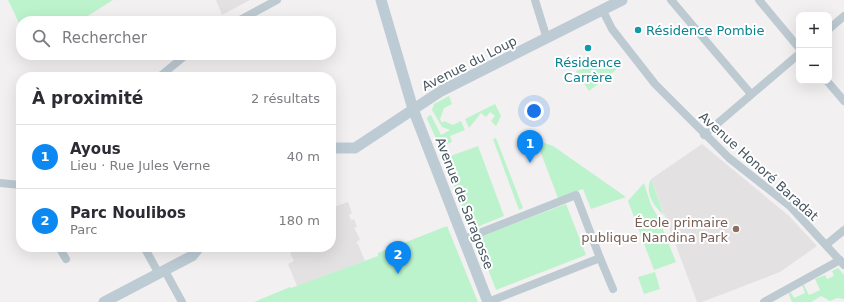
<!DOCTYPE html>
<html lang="fr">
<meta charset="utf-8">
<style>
body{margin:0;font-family:"DejaVu Sans",sans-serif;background:#f7f7f7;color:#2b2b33}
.controls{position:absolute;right:12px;top:12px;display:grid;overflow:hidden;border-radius:8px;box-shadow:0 4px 16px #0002}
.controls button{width:36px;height:36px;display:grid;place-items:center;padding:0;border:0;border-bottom:1px solid #e1e1e2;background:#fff;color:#2b2b33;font:20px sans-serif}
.you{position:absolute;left:534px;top:111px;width:14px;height:14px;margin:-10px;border:3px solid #fff;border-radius:50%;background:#1a73e8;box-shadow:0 0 0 6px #1a73e833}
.badge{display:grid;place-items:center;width:26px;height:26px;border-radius:50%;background:#0b88f2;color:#fff;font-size:13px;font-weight:700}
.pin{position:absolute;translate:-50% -33px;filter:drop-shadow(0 1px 2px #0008)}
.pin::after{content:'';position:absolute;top:21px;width:14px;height:12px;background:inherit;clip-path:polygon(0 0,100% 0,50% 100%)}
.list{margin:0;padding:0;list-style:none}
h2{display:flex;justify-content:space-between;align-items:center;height:52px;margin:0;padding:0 16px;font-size:17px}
h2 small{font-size:13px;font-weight:400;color:#7c7c81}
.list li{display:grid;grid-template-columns:26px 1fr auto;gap:12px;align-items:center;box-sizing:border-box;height:64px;padding:0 16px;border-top:1px solid #e1e1e2}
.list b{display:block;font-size:15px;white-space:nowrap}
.list p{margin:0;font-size:13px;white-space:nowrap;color:#7c7c81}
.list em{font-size:13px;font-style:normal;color:#7c7c81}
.icon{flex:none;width:22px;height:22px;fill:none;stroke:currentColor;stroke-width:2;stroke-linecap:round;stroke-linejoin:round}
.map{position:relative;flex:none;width:844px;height:302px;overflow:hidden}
.search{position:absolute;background:#fff;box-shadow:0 4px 16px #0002;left:16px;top:16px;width:320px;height:44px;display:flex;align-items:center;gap:10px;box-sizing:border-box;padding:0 14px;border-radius:16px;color:#7c7c81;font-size:15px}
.panel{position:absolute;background:#fff;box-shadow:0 4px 16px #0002;left:16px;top:72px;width:320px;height:180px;border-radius:16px}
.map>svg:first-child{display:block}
.education{fill:#e4e1e3}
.green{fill:#bcf3cc}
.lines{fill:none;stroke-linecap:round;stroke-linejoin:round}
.street{stroke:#bdcad1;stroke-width:8}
.secondary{stroke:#bdcbd5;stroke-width:11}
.culture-dot{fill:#0f9aa8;stroke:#fff;stroke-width:1.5}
.education-dot{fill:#8d6e63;stroke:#fff;stroke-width:1.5}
.labels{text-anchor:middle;stroke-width:4;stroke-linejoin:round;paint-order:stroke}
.culture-label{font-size:13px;fill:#0d838f;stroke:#fff;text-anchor:start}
.street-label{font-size:13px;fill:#475660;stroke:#fff}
.education-label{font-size:13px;fill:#785e54;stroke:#fff;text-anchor:end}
</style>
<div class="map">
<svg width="844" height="302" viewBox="0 0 844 302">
<rect width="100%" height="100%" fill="#f3f0f1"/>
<g class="education">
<polygon points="216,0 250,0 222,15"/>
<polygon points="702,144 789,216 817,246 780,272 702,302 697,302 651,179"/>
<polygon points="348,202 352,213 349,215 351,220 354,219 357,227 354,228 360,239 356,243 358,244 365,261 297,286 288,264 294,261 290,253 292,252 290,247 331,247 331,225 333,224 331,208"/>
</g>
<g class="green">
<polygon points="8,0 113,0 80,21 21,21 21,27"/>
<polygon points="613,59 622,65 589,91 576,71"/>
<polygon points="449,96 452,104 444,108 440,119 442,123 444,121 453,125 461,121 465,130 450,136 452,142 440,147 427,119 428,116 431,115 441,135 450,130 442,127 432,110 434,104"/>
<polygon points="495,104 501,116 496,126 491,121 495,116 490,112 486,117 481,113 469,128 465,119"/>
<polygon points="496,138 523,208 519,210 493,139"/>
<polygon points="536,140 553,146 626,197 591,209 583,189 558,198"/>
<polygon points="478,146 504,216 472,229 441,155 442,152 445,158"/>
<path d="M651,179L664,215C654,207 644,192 651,179Z"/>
<polygon points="644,183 651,205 658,217 676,262 654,270 628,201"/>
<polygon points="566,204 586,255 496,290 476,238"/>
<polygon points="447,226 478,302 254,302 290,287 291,288 378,256 378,253"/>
<polygon points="838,268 844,275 844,299 837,298 830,301 821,296 811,302 792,302 788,292 790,291 794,298 805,293 802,285 804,285 809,295 820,290 815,279 825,275 827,279 834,276 832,271"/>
<polygon points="655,272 660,289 644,294 638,277"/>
</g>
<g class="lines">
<g class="street">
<polyline points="535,0 547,39"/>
<polyline points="671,0 751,94"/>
<polyline points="759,0 799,48"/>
<polyline points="602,9 612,29 655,84 729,158 790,206 844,265"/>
<polyline points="238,21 277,0"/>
<polyline points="829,29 844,16"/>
<polyline points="159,77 186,55"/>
<polyline points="827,81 844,101"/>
<polyline points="704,135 799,54"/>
<polyline points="0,183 21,185"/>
<polyline points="464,239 576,195 600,258 488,302"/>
<polyline points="827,244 844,230"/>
<polyline points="59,247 66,259"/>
<polyline points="144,247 159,274"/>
<polyline points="600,258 613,289"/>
<polyline points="165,271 182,302"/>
<polyline points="764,302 840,260"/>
</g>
<g class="secondary">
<polyline points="381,0 413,109 488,302"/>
<polyline points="331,148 355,148 441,91 622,0"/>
<polyline points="104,302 192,256 199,247"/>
</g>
</g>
<g class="culture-dot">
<circle cx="638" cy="30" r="4"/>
<circle cx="588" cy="48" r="4"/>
</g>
<circle class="education-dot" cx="736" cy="229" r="4"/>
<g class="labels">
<g class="culture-label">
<text x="646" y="35">Résidence Pombie</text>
<text x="588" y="67" text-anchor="middle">Résidence<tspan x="588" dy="15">Carrère</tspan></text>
</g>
<g class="street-label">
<text transform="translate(469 63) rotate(-27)" y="5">Avenue du Loup</text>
<text transform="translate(759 166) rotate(42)" y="5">Avenue Honoré Baradat</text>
<text transform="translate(465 203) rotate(69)" y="5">Avenue de Saragosse</text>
</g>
<g class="education-label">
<text x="728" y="227">École primaire<tspan x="728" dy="15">publique Nandina Park</tspan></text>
</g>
</g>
</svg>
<div class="controls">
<button>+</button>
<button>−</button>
</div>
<div class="you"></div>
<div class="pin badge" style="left:530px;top:163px">1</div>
<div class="pin badge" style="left:398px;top:274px">2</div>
<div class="search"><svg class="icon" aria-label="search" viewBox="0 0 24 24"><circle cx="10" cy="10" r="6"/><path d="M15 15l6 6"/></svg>Rechercher</div>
<section class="panel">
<h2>À proximité<small>2 résultats</small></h2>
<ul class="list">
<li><span class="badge">1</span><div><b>Ayous</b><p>Lieu · Rue Jules Verne</p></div><em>40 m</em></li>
<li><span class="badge">2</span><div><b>Parc Noulibos</b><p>Parc</p></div><em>180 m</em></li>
</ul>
</section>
</div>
